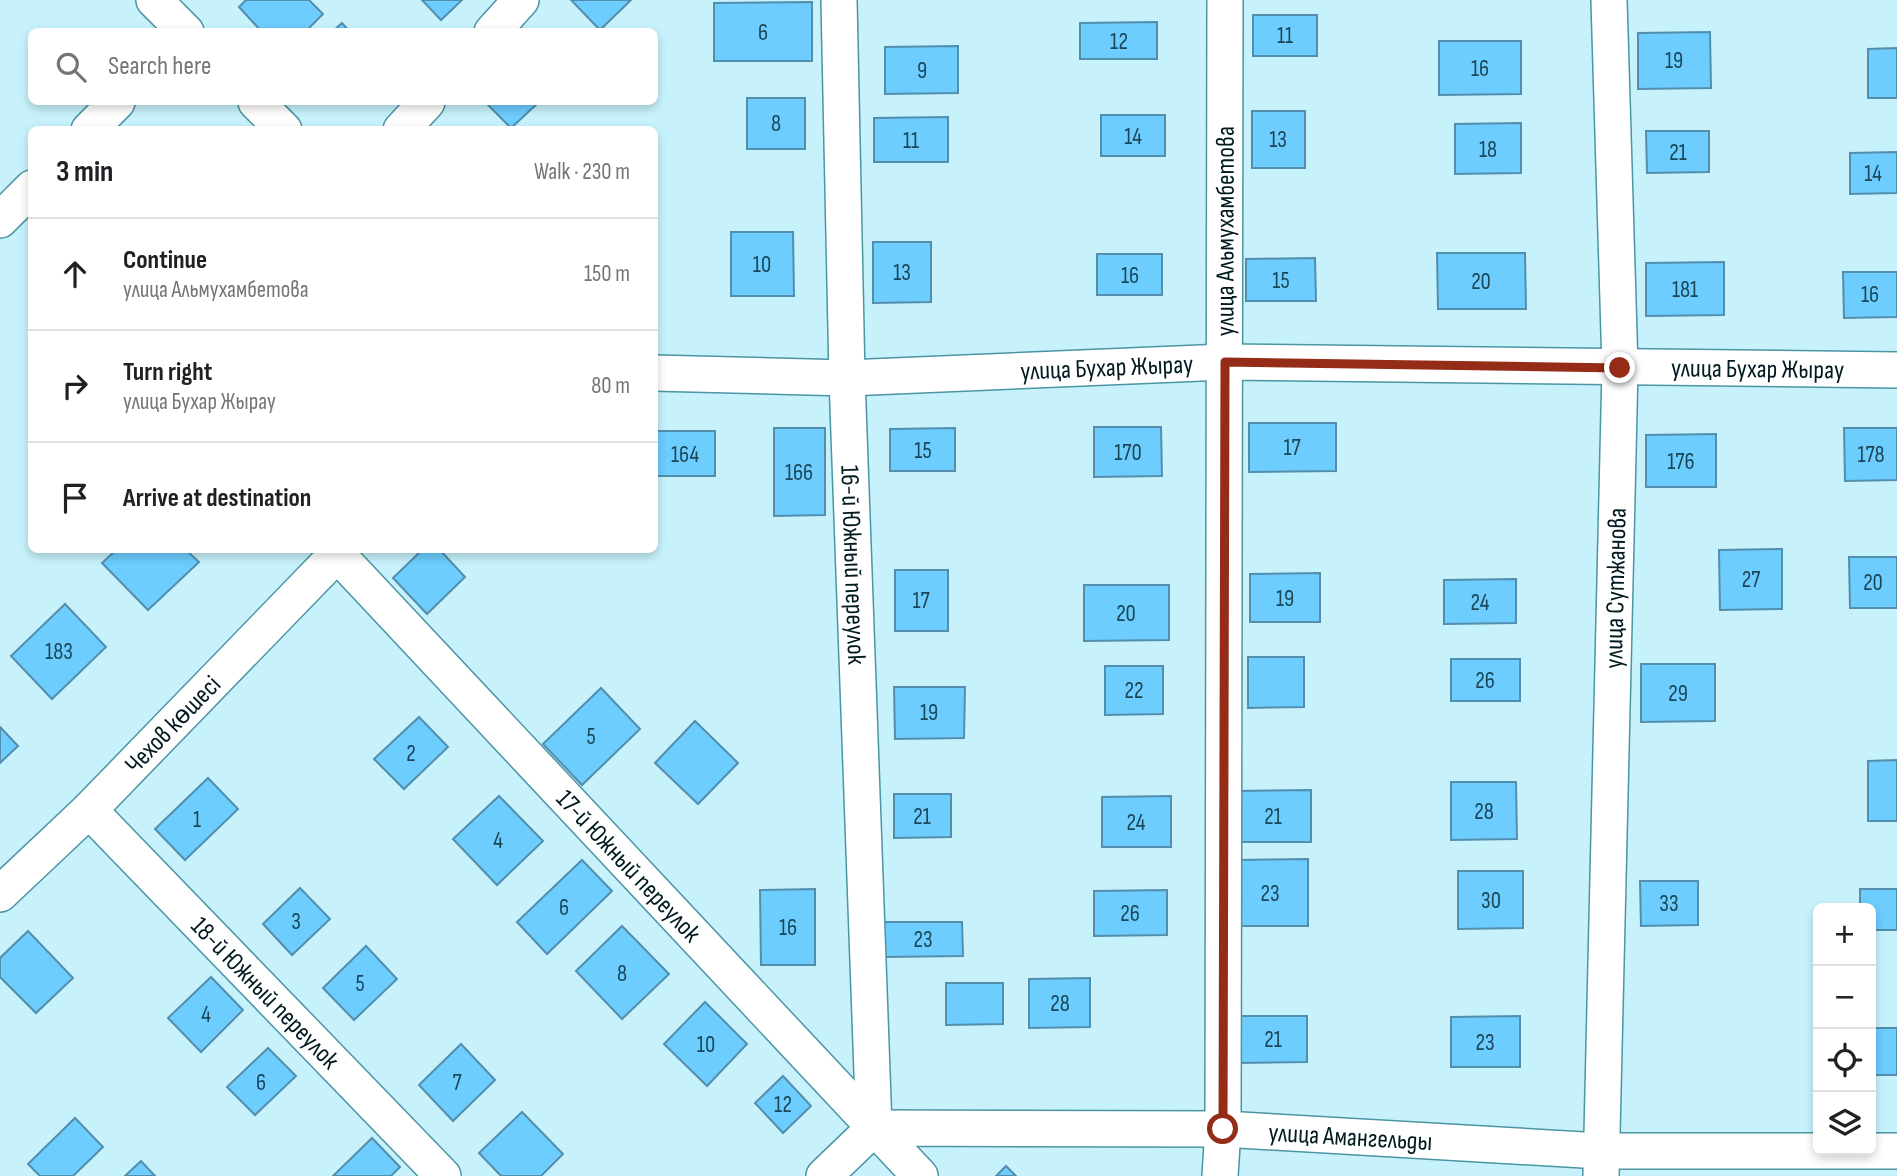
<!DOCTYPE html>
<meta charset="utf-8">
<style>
body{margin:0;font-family:"Sofia Sans Condensed",sans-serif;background:#f6f6f6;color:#202124}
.controls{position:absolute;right:21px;bottom:21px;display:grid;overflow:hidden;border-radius:10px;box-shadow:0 4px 10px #0003}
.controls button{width:63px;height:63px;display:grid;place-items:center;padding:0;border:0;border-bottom:2px solid #e0e0e0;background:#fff;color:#202124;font:35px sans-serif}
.stop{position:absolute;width:21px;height:21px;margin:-16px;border:5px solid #952c18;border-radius:50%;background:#fff}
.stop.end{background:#952c18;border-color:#fff;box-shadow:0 2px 7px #0008}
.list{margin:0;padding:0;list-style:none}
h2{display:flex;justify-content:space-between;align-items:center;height:91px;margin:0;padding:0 28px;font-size:30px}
h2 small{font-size:23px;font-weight:400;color:#757577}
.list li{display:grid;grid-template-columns:46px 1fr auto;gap:21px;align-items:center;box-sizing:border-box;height:112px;padding:0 28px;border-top:2px solid #e0e0e0}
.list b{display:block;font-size:26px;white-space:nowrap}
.list p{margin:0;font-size:23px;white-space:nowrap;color:#757577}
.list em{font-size:23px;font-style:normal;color:#757577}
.icon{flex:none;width:38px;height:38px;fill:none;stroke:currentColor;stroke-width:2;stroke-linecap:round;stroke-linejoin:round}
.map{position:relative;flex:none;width:1897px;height:1176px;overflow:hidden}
.search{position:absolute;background:#fff;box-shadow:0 4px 10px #0003;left:28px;top:28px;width:630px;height:77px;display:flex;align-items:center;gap:18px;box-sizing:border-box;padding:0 24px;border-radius:10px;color:#757577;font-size:26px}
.panel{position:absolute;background:#fff;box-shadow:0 4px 10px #0003;left:28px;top:126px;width:630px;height:427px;border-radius:10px}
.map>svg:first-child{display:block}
.building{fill:#6ccdfe;stroke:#538ead;stroke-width:2}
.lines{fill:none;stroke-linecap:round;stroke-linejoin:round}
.minor-casing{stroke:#4b95a5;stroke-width:38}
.minor{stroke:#fff;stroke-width:35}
.route{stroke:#952c18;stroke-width:9}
.labels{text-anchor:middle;stroke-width:5;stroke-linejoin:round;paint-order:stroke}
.number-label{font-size:23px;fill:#1b4758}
.street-label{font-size:26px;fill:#001a20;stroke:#ecfafd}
</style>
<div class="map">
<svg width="1897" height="1176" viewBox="0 0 1897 1176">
<rect width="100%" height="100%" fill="#c7f2fc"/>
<g class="building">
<polygon points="246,0 309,0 323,14 305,32 262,32 239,7"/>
<polygon points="422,0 462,0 441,20"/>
<polygon points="571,0 631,0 600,30"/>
<polygon points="812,2 812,61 714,61 714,3"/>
<rect x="1253" y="15" width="64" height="41"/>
<polygon points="1157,22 1157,59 1080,59 1080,23"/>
<polygon points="342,23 350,32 332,32"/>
<polygon points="1710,32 1711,88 1638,89 1638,33"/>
<polygon points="1439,41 1521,41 1521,94 1439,95"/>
<polygon points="958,46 958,93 885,94 885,47"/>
<polygon points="1897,48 1897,98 1868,98 1868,49"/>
<rect x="747" y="98" width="58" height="51"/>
<polygon points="485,102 539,102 511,128"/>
<rect x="1252" y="111" width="53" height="57"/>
<rect x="1101" y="115" width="64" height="41"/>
<polygon points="948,117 948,162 874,162 874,118"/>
<polygon points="1521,123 1521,173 1455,174 1455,124"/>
<polygon points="1646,131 1709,131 1709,172 1647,173"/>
<polygon points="1897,152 1897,193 1850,194 1850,153"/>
<polygon points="731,232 793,232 794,296 731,296"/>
<polygon points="873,242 931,242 931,302 873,303"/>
<polygon points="1437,253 1525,253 1526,309 1438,309"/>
<rect x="1097" y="254" width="65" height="41"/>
<polygon points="1315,258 1316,301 1246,301 1246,259"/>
<polygon points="1724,262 1724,315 1646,316 1646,263"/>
<polygon points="1843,272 1897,272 1897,317 1844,318"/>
<polygon points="1249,423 1336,423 1336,471 1249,472"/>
<polygon points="1094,427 1161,427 1162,476 1094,477"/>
<polygon points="774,428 825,428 825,515 774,516"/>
<polygon points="955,428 955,471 890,471 890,429"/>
<polygon points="1844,428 1897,428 1897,480 1845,481"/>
<rect x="654" y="431" width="61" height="45"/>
<polygon points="1716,434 1716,487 1646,487 1646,435"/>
<polygon points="1782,549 1782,609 1720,610 1719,550"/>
<polygon points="116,550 186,550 199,562 148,610 102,563"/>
<polygon points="422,550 440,550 465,577 427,614 393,578"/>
<polygon points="1849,557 1897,557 1897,608 1850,608"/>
<rect x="895" y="570" width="53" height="61"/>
<polygon points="1320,573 1320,622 1250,622 1250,574"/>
<polygon points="1516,579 1516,623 1444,624 1444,580"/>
<polygon points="1084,585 1169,585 1169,640 1084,641"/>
<polygon points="65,604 106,647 52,699 11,656"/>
<polygon points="1248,657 1304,657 1304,707 1248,708"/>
<rect x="1451" y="659" width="69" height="42"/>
<polygon points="1641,664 1715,664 1715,721 1641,722"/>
<polygon points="1105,666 1163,666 1163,714 1105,715"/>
<polygon points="894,687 965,687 964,738 895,739"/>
<polygon points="601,688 640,729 582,785 543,744"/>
<polygon points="419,717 448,747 404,789 374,759"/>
<polygon points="695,721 738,763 698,804 655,763"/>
<polygon points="0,727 18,746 0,763"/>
<polygon points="1897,760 1897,821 1868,821 1868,761"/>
<polygon points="208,778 238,809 185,860 155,829"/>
<polygon points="1451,782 1516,782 1517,839 1451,840"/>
<polygon points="1311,790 1311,842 1236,842 1235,791"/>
<polygon points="894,794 951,794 951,837 894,838"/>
<polygon points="499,796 543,841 497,885 453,839"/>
<polygon points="1171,796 1171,847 1102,847 1102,797"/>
<polygon points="1308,859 1308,926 1232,926 1232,860"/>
<polygon points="582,860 612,891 547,954 517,922"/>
<polygon points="1458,871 1523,871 1523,928 1458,929"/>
<polygon points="1640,881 1698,881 1698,925 1641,926"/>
<polygon points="300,888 330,919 292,955 263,924"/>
<polygon points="815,889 815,965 761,965 760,890"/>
<polygon points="1860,889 1897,889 1897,930 1871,930 1871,908 1860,908"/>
<polygon points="1167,890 1167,935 1094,936 1094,891"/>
<polygon points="884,922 962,922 963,956 884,957"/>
<polygon points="622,926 669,974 622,1019 576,971"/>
<polygon points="28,931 73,978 36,1013 0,977 0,958"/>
<polygon points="366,946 397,979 354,1020 323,988"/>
<polygon points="211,977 243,1010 201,1052 168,1018"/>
<polygon points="1090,978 1090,1027 1029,1028 1029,979"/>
<polygon points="946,983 1003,983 1003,1024 946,1025"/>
<polygon points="705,1002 747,1044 707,1086 664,1044"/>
<polygon points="1239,1016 1307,1016 1307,1062 1239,1063"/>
<polygon points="1520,1016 1520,1067 1451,1067 1451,1017"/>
<rect x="1871" y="1028" width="26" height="47"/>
<polygon points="461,1044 495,1080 453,1121 419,1085"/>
<polygon points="268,1048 296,1076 255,1115 227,1087"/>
<polygon points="783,1076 811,1106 783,1133 755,1103"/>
<polygon points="522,1112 563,1154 541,1176 501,1176 479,1153"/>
<polygon points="75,1118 103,1147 73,1176 40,1176 28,1164"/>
<polygon points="372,1138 400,1167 391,1176 333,1176"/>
<polygon points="141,1161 155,1176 125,1176"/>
<polygon points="1006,1166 1016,1176 996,1176"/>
</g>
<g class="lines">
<defs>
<g id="minor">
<polyline points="154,0 186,32"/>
<path id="s1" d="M839,0L847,378L874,1128"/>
<polyline points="492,32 521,0"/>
<polyline points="256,102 284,130"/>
<polyline points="89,130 117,102"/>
<polyline points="401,130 427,102"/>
<polyline points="0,220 32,188"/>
<path id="s2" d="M654,373L847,378L1225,362L1897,370"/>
<path id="s3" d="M337,554L920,1176"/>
<path id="s4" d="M89,810L443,1176"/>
<path id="s5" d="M0,894L89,810L341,550"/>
<path id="s6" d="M824,1176L874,1128L1223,1129L1601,1151H1897"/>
<path id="s7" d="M1220,1176L1223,1129L1225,0"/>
<path id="s8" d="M1601,1176L1620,368L1609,0"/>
</g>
</defs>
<use href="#minor" class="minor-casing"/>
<use href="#minor" class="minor"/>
</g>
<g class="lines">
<polyline class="route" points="1223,1129 1225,362 1620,368"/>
</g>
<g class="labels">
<g class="number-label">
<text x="763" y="40">6</text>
<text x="1285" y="43">11</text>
<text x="1119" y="49">12</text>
<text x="1674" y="68">19</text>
<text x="1480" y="76">16</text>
<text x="922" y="78">9</text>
<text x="776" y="131">8</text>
<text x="1133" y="144">14</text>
<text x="1278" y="147">13</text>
<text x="911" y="148">11</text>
<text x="1488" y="157">18</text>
<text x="1678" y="160">21</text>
<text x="1873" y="181">14</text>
<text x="762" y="272">10</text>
<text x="902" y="280">13</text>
<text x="1130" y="283">16</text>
<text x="1281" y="288">15</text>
<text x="1481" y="289">20</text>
<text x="1685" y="297">181</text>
<text x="1870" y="302">16</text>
<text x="1292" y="455">17</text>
<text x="923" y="458">15</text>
<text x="1128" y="460">170</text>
<text x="685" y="462">164</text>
<text x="1871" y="462">178</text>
<text x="1681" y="469">176</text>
<text x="799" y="480">166</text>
<text x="1751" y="587">27</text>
<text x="1873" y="590">20</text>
<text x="1285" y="606">19</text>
<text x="921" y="608">17</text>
<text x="1480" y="610">24</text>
<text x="1126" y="621">20</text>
<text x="59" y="659">183</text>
<text x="1485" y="688">26</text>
<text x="1134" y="698">22</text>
<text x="1678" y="701">29</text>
<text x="929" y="720">19</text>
<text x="591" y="744">5</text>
<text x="411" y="761">2</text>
<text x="1484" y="819">28</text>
<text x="922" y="824">21</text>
<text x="1273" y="824">21</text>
<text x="197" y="827">1</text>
<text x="1136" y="830">24</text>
<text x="498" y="848">4</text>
<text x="1270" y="901">23</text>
<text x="1491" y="908">30</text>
<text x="1669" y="911">33</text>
<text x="564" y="915">6</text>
<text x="1130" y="921">26</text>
<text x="296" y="929">3</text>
<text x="788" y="935">16</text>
<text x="923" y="947">23</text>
<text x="622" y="981">8</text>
<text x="360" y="991">5</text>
<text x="1060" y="1011">28</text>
<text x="206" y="1022">4</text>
<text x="1273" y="1047">21</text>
<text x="1485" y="1050">23</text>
<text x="706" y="1052">10</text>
<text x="261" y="1090">6</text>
<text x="457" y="1090">7</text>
<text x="783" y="1112">12</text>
</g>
<g class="street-label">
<text dy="9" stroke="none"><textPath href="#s7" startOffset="945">улица Альмухамбетова</textPath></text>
<text dy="9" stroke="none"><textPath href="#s2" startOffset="453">улица Бухар Жырау</textPath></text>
<text dy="9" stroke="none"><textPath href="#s2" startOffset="1104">улица Бухар Жырау</textPath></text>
<text dy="9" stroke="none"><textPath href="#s1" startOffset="565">16-й Южный переулок</textPath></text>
<text dy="9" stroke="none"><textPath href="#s8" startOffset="588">улица Сутжанова</textPath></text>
<text dy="9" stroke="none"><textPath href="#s5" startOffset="242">Чехов көшесі</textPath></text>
<text dy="9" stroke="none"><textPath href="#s3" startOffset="427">17-й Южный переулок</textPath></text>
<text dy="9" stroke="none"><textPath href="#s4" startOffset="254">18-й Южный переулок</textPath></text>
<text dy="9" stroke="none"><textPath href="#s6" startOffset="546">улица Амангельды</textPath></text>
</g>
</g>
</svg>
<div class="controls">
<button>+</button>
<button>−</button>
<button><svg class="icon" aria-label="locate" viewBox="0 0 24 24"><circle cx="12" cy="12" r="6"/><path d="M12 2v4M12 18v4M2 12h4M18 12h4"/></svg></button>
<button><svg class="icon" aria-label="layers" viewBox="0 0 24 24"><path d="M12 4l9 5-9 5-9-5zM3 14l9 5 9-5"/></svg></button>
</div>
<div class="stop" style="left:1223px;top:1129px"></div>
<div class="stop end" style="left:1620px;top:368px"></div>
<div class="search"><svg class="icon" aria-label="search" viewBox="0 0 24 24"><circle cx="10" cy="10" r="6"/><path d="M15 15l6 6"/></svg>Search here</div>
<section class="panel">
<h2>3 min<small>Walk · 230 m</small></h2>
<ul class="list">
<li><svg class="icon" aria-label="ahead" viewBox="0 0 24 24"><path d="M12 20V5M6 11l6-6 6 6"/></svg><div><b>Continue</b><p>улица Альмухамбетова</p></div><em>150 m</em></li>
<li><svg class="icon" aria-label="right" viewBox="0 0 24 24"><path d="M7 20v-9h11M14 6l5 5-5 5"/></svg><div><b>Turn right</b><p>улица Бухар Жырау</p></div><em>80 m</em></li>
<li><svg class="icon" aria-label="arrive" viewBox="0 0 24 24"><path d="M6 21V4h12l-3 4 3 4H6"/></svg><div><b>Arrive at destination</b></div></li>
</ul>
</section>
</div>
